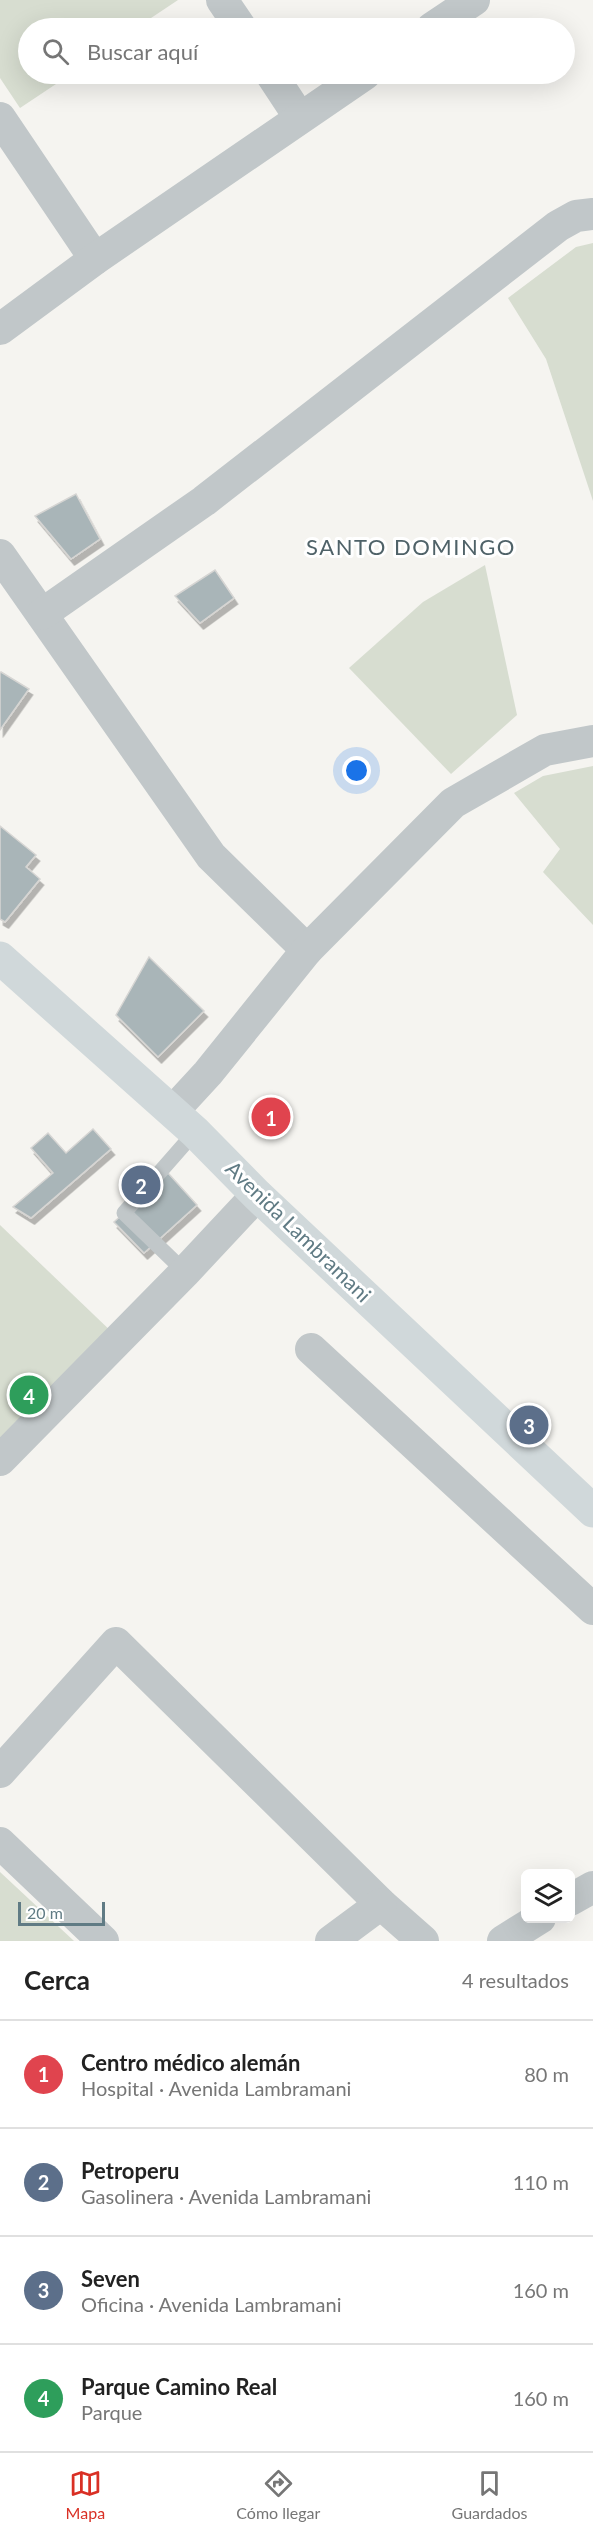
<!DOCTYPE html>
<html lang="es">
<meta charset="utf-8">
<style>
body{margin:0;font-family:Lato,sans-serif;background:#f2f2f2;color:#222}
.controls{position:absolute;right:18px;bottom:18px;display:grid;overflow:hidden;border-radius:9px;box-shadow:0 6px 24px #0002}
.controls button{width:54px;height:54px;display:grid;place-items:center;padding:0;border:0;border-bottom:2px solid #e0e0e0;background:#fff;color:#222;font:30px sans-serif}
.scale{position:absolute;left:18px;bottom:15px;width:87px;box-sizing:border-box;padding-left:6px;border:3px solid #607b84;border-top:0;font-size:16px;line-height:21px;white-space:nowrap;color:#607b84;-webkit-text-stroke:4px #fff;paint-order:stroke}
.you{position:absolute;left:357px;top:771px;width:21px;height:21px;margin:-15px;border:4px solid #fff;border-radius:50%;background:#1a73e8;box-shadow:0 0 0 9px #1a73e833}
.badge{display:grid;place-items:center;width:39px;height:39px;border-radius:50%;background:#d93025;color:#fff;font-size:20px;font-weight:700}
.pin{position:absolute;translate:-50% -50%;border:3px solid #fff;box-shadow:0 2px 6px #0006}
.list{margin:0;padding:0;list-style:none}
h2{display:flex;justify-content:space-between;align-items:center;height:78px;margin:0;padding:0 24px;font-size:26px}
h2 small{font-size:20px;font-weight:400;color:#767676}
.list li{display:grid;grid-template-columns:39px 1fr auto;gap:18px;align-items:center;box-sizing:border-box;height:108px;padding:0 24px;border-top:2px solid #e0e0e0}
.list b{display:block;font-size:22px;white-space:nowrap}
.list p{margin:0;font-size:20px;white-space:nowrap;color:#767676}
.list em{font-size:20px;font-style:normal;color:#767676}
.icon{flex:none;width:33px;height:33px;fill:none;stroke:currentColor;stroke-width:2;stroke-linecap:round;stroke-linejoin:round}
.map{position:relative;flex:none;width:593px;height:1941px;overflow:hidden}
.search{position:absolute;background:#fff;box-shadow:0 6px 24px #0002;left:18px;right:18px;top:18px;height:66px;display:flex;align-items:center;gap:15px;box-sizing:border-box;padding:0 21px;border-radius:33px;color:#767676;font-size:22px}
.sheet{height:510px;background:#fff}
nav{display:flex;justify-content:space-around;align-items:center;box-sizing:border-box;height:84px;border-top:2px solid #e0e0e0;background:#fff;font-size:16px;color:#767676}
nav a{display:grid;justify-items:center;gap:3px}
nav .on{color:#d93025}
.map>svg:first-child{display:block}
.green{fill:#d7ddd0}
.building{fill:#a9b5b8;stroke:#d6d5d3;stroke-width:1.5;filter:url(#shadow)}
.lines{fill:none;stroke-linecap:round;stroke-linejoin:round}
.service{stroke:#c1c7c9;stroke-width:15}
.minor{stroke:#c1c7c9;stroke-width:32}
.secondary{stroke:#d0d8da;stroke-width:33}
.labels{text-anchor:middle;stroke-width:6;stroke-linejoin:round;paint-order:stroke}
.street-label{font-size:21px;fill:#607b84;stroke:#fff}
.neighbourhood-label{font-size:22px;letter-spacing:1.5px;fill:#4f6268;stroke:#fff}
</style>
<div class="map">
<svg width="593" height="1941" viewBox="0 0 593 1941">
<defs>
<filter id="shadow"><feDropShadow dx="3.5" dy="6" stdDeviation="0" flood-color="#0004"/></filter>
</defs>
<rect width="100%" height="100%" fill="#f5f4f0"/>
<g class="green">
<polygon points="0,0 178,0 136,28 28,28 28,74 71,74 20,108 0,78"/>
<polygon points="593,243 593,501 546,359 508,298 576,247"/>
<polygon points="485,565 517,715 451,774 349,668 423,602"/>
<polygon points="593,766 593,925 543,872 560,849 514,793 543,776"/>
<polygon points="0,1225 116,1336 0,1453"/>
<polygon points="0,1872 74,1941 0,1941"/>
</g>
<g class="building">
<polygon points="76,494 100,539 71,559 35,516"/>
<polygon points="215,570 234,598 200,623 175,596"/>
<polygon points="1,672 29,689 0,730 0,673"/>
<polygon points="0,826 36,855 26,867 40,879 5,922 0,919"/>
<polygon points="149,957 204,1011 158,1057 116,1015"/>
<polygon points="93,1129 111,1149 31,1218 13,1207 53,1173 31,1148 48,1133 66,1153"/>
<polygon points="168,1173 197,1205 144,1253 114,1222"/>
</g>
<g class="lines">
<polyline class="service" points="185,1272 124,1213 195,1132"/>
<g class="minor">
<polyline points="222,0 241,28"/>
<polyline points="432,28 474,0"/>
<polyline points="271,74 300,118"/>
<polyline points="0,118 95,259"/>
<polyline points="0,329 95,259 365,74"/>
<polyline points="0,555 211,856 307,950"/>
<polyline points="42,614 204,501 558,226 576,216 593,214"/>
<polyline points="173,1111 208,1073 307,950 453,803 545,750 593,741"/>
<polyline points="311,1349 593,1609"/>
<polyline points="0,1460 185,1272 257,1195"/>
<polyline points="0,1772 116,1643 381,1904 423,1941"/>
<polyline points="0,1843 103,1941"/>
<polyline points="570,1900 593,1887"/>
<polyline points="331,1941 381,1904"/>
<polyline points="503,1941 540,1918"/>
</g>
<polyline class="secondary" points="0,958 195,1132 257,1195 593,1511"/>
</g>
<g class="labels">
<g class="street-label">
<text transform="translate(298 1232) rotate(44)" y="7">Avenida Lambramani</text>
</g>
<g class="neighbourhood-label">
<text x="411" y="555">SANTO DOMINGO</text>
</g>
</g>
</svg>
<div class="controls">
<button><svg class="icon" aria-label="layers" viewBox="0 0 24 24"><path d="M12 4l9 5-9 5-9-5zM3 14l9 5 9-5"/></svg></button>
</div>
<div class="scale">20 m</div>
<div class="you"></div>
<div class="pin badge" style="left:271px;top:1117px;background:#e0444e">1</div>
<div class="pin badge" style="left:141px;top:1185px;background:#5c6f8a">2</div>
<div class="pin badge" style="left:529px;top:1425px;background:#5c6f8a">3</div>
<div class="pin badge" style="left:29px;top:1395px;background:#2e9e5b">4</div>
<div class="search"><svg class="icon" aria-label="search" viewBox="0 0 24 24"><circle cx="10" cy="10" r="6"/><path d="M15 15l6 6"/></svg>Buscar aquí</div>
</div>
<section class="sheet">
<h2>Cerca<small>4 resultados</small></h2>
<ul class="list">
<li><span class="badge" style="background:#e0444e">1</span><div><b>Centro médico alemán</b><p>Hospital · Avenida Lambramani</p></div><em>80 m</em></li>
<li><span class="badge" style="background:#5c6f8a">2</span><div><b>Petroperu</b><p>Gasolinera · Avenida Lambramani</p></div><em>110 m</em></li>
<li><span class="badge" style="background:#5c6f8a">3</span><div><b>Seven</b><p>Oficina · Avenida Lambramani</p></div><em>160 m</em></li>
<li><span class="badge" style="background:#2e9e5b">4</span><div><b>Parque Camino Real</b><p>Parque</p></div><em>160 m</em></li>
</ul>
</section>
<nav>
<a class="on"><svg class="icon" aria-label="map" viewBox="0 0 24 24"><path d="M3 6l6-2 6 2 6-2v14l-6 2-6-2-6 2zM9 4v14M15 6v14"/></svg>Mapa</a>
<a><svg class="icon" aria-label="directions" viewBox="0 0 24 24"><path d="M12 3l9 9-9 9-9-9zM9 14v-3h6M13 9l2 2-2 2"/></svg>Cómo llegar</a>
<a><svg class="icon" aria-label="saved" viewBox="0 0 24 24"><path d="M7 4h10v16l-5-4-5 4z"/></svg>Guardados</a>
</nav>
